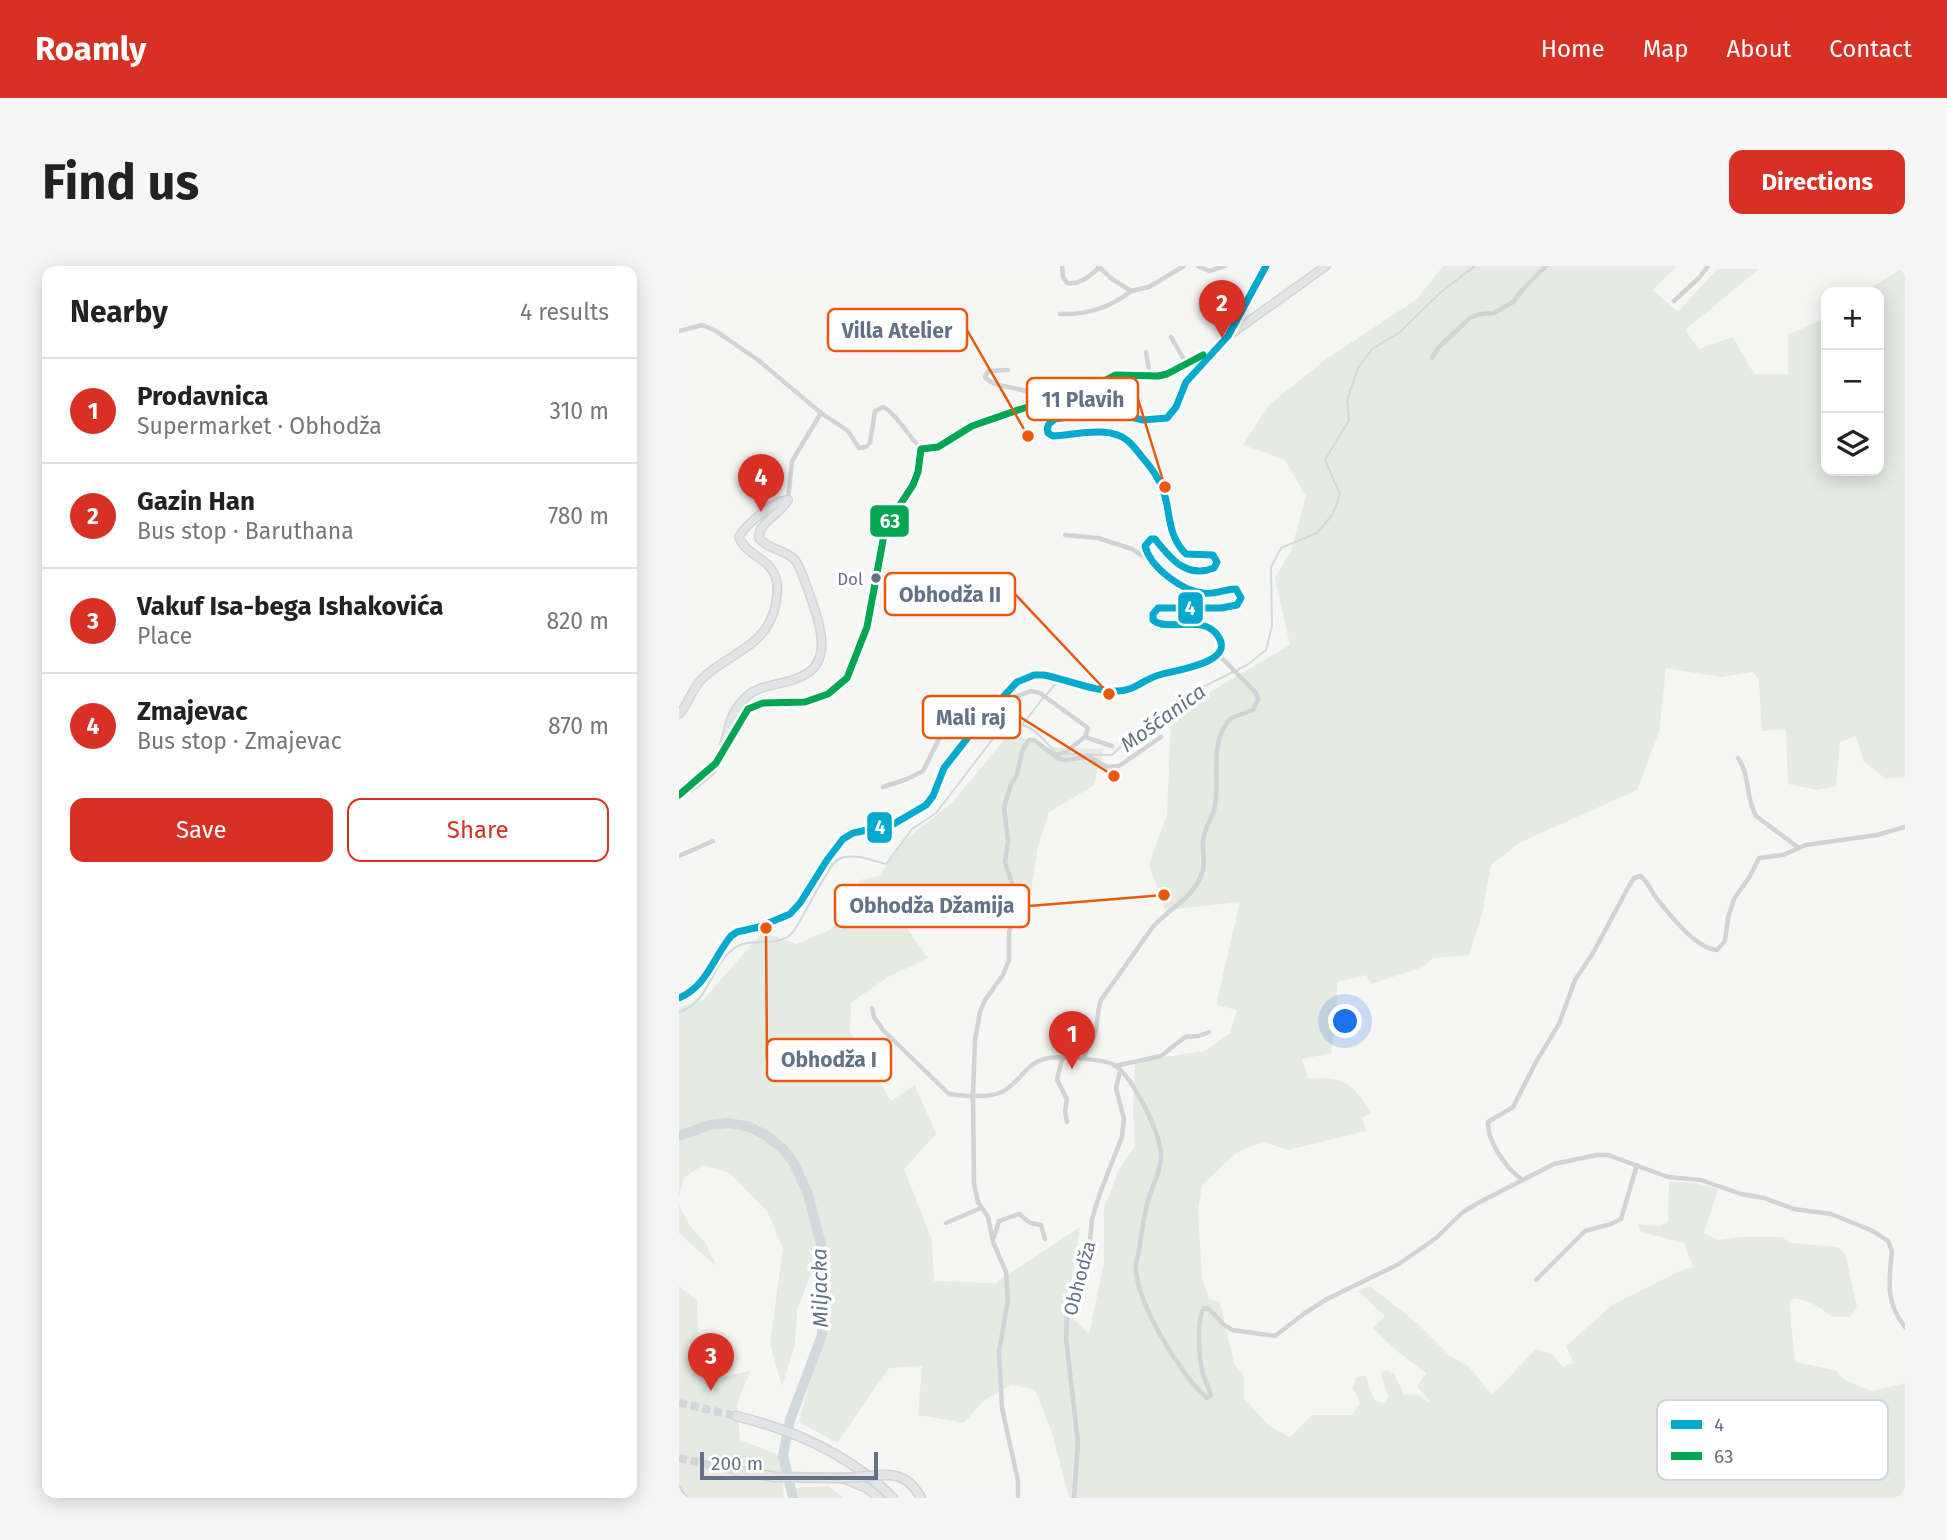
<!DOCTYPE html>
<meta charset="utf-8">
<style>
body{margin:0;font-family:"Fira Sans",sans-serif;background:#f6f6f6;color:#222}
.controls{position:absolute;right:21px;top:21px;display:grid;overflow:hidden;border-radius:14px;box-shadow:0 4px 18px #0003}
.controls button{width:63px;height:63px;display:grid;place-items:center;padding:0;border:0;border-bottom:2px solid #e0e0e0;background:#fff;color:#222;font:35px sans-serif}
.scale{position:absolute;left:21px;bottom:18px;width:178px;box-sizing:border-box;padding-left:7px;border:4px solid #647287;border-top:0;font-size:19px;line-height:24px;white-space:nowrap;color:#647287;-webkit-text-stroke:5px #fff;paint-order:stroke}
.you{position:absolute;left:667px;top:756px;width:24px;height:24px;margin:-18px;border:5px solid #fff;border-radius:50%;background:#1a73e8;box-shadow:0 0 0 10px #1a73e833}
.badge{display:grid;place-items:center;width:46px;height:46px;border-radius:50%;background:#d93025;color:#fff;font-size:23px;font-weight:700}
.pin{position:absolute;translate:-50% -58px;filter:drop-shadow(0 2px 4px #0008)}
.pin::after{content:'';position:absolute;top:37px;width:24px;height:21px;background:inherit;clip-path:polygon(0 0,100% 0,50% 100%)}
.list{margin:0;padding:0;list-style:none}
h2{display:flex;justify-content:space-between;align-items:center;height:91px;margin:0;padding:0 28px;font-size:30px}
h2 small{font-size:23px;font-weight:400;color:#767676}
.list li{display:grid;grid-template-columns:46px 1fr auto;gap:21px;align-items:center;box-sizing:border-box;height:105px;padding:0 28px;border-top:2px solid #e0e0e0}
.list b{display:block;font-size:26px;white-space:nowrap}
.list p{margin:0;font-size:23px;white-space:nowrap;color:#767676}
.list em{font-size:23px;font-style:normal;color:#767676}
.actions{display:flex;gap:14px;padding:21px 28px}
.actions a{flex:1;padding:16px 0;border:2px solid #d93025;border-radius:14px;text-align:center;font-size:24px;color:#d93025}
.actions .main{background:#d93025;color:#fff}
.icon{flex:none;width:38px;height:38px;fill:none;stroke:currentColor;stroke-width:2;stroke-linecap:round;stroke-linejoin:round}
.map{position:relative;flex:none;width:1226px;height:1232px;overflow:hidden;border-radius:14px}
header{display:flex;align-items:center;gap:42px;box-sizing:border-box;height:98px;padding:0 35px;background:#d93025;color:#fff}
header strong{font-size:33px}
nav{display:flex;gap:38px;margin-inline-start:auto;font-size:24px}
.intro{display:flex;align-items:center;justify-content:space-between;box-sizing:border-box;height:168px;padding:0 42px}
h1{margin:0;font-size:49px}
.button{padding:18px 32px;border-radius:14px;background:#d93025;color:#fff;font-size:24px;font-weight:700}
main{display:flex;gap:42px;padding:0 42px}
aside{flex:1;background:#fff;border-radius:14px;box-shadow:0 4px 18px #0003}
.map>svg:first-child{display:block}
.green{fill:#e5eae3}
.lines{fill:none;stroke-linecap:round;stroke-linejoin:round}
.stream{stroke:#d2d9dd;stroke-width:2}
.river{stroke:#d2d9dd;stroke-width:10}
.primary-tunnel{stroke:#d2d5da;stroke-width:8;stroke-dasharray:8 4;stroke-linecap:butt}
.secondary-casing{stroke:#d2d4d5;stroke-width:10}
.primary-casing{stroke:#d2d3d4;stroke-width:11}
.street{stroke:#d2d3d4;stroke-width:4.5}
.secondary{stroke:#e3e4e5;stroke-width:7}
.primary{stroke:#e3e4e5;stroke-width:8}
.primary-bridge-casing{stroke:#d2d3d4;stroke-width:11;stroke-linecap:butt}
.primary-bridge{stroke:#e3e4e5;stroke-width:8}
.bus-1-casing{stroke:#fff;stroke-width:12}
.bus-2-casing{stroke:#fff;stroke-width:12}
.bus-1{stroke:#00a9ce;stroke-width:7}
.bus-2{stroke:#00a651;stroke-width:7}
.bus-dot{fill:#647287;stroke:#fff;stroke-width:2.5}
.labels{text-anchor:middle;stroke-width:7;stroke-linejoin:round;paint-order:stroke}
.bus-label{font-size:17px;fill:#647287;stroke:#fff;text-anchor:end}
.street-label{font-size:19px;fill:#647287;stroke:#fff}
.water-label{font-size:21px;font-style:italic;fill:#607483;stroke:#fff}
.key{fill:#fff;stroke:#d0d5db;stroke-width:2}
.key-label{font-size:19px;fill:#647287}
.leader{fill:none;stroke:#e8590c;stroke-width:2.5}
.callout-dot{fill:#e8590c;stroke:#fff;stroke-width:2.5}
.callout{fill:#fff;stroke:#e8590c;stroke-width:2.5}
.callout-label{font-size:21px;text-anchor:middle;font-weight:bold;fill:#647287}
.line-badge{stroke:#fff;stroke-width:2.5}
.badge-label{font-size:19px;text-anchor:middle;font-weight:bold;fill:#fff}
</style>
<header>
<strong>Roamly</strong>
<nav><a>Home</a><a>Map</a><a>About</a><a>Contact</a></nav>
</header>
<div class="intro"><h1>Find us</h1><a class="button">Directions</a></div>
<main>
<aside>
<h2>Nearby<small>4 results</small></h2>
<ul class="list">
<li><span class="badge">1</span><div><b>Prodavnica</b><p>Supermarket · Obhodža</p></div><em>310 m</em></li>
<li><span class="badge">2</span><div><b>Gazin Han</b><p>Bus stop · Baruthana</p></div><em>780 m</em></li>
<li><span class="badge">3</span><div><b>Vakuf Isa-bega Ishakovića</b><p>Place</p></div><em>820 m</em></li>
<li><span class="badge">4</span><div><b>Zmajevac</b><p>Bus stop · Zmajevac</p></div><em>870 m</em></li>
</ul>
<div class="actions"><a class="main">Save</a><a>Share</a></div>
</aside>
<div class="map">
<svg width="1226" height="1232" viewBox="0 0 1226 1232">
<rect width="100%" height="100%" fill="#f6f6f5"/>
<g class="green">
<path d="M764,0H998L974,24L999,46L1038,3H1080L1006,64L1020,83L1054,71L1075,108H1109V69L1147,52V205H1200V26H1186L1226,0V511L1207,513L1185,496L1177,470L1161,476L1157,520L1138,524L1109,518L1107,463L1083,465L1080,414L1074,406L1042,411L987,402L980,466L958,524L840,577L812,599L803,648L790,689L754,692L744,701L692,718L687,709L658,716L657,757L652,787L623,793L629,813C665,810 674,817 692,847L683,852L687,865L609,884L586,876L572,880L557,887L523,919L519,945L523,1012L530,1033L541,1036L555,1097L565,1110V1132L590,1160L611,1171L633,1149H673L681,1137L674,1122L677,1111L686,1110L696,1135L706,1137L709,1130L702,1108L707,1104L715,1107L725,1129L739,1128L749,1137L751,1135L738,1120L747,1107L719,1086L694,1062L706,1050L679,1025L691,1020L738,1057L770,1089L790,1101L813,1129L857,1083L873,1088L884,1101L894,1097L887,1080L933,1039L1003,1004L1014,1001L1005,977L962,966L959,959L982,960L989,956L990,915L1016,917L1039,923L1025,967L1039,974L1062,971H1103L1111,977L1158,981L1166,987L1178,1041L1171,1051H1154L1133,1037L1116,1032L1110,1035L1116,1096L1156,1104L1166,1114L1193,1125L1226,1117V1232H390L374,1170L356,1123L332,1119L304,1135L285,1157L239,1149L243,1100L210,1102L158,1177L120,1156L153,1035L139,989L118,1044L116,1079L103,1120L91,1078L104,982L88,945L51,907L24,899L5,912L0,930V742L24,734L84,666L117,678L151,664L171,636L181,614L200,610L223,576L272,538L331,467L367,481L425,483L414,520L370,546L359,580L349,644L317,651L275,639L218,648L249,692L207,712L172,737L171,766L212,835L236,819L257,868L225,903L253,974L255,1015L316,1017L401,961L388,1047L410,1068L425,997V943L439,905L456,880L454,846L456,795L526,785L551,767L558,744L537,739L561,636L486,644L470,599L488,548L492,457L534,424L611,379L596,312L612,285L627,230L606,194L564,179L590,139L646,94L738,33Z"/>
<polygon points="0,939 10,959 28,979 37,1000 0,967"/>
<polygon points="0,1020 18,1035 20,1088 34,1113 71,1105 58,1138 61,1174 102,1190 105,1232 0,1232"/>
<polygon points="149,1220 165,1232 120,1232 116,1222"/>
</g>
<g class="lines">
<g class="stream">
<polyline points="368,428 378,416"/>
<polyline points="344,458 364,432"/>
<polyline points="386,488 433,489 451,472 476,462 514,426 568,399 587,384 593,360 592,301 602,282 638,267 654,248 661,228 646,194 670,154 668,134 679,102 693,83 721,66 762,26 796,0"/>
<path d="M0,746C31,736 31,701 54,683C70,670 95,682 111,669C116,665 120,657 123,651C131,639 150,597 160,593C173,586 194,595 207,598L233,563L257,547L316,470C343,446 357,465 377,487"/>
</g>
<polyline class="river" points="0,870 30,859 49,857 71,861 88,870 104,883 115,897 129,928 145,990 143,1069 111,1154 104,1189 114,1232"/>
<g class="primary-tunnel">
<polyline points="0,1137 57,1150"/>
<polyline points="0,1192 57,1205"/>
</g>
<defs>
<g id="secondary">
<path d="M0,448C11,437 13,421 24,412C52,385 88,382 97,337C98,328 100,319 96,310C90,292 66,289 60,271C65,260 98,232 109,234"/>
<path d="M0,529C13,520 33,508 40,493C50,473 46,453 64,434C81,415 107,421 127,408C156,391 137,347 129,324C125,314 122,302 116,294C106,283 89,284 80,272C79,256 102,248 109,234"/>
<path d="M0,732C28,720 34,692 52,670L58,666L80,661L111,648L121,637L148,594L164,573L174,567L213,559L247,539L254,530L265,502L301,456L338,416L355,409H365C389,414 414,425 438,425C454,425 463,415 477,410C493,404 558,398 539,370C524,347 489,367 474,354V348L479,342H542L558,339L562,332L557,323C546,323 536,329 524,327C503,325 471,301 466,280L472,273H476C491,292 507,313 535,302L538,296L534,289L507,288C493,275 491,257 488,239C484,218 476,206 463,191C459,186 454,179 449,175C431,159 396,169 374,170L369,167V159L376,153L426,145L464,154L488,152L497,141L507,116L549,70L647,0"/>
</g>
<g id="primary">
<path d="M57,1150C115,1164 171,1189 214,1232"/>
<polyline points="57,1205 97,1211 164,1212 188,1222 200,1232"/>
<path d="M204,1209C223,1208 233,1216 242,1232"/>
</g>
</defs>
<use href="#secondary" class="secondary-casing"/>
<use href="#primary" class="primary-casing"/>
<g class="street">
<path d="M383,0L384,11L388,17C402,19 410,10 420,2"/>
<polyline points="419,0 433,13 452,25 470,21 505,0"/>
<polyline points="519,0 530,5 546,0"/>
<polyline points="995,35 1020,12 1029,0"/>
<path d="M381,48C407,49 431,42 452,25"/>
<path d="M0,65L23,59L37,65L79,94L142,147L169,165L180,182L187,181L191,177L196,145L204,141C215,145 232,173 242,183"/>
<polyline points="551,66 587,0"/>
<polyline points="492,71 507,97"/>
<polyline points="467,86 471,110"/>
<polyline points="753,92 759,82 792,51 802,48 815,47 834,36 845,22 867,0"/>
<path d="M329,104L309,105L306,111C319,126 351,117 362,137"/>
<polyline points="109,234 113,195 142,147"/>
<polyline points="386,269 419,272 453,283 473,296"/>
<polyline points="323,436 352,425 361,427 409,462 406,471 388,485 377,489"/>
<polyline points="406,471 433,480"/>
<polyline points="45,486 69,443 84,437 126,436 149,428 168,412 188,361 205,269 211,254 234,219 239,206 242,183 259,181 293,160 342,143 403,126 437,109 479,110 488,108 519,90 531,87"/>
<path d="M1059,492C1072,511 1066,531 1077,550L1120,582"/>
<polyline points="204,521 228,513 244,505 262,469 273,459 300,456"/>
<polyline points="0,590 34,575"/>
<path d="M193,742L195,751L204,764L270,828C285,830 309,832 323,826C341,817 347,796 369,792C381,790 428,793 437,800C455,814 481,866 482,889C482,907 473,919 469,935C463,953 463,977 457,997C454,1032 502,1110 528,1132L532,1129C530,1122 526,1115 524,1108C520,1094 517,1053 525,1042L530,1043L544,1058L553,1064L596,1070L626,1047L648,1033L720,998L757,972L784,946L799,937L875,898L918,889H929L989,911L1022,914L1062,928L1085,932L1115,943L1152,948L1194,965L1209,975L1213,985C1210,1014 1206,1036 1226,1061"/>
<polyline points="383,792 378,814 388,833 386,845 388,856"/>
<path d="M405,792C406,781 416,775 417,764C419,754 418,745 422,734L473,662C489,643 515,632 523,607C527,597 523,585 524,575C525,562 534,552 536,540C541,511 529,476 552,452L574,444L579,433L577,427L539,388"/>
<polyline points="436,800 482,790 506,771 520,770 530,766"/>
<path d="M842,913C827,902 808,875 809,856L834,841L857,796L880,758L896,714L914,687L950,620L955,612L961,610C969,615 972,625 978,633C992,650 1016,682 1038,684L1046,675L1049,652L1055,633L1071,610L1080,592L1104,589L1127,579L1198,569L1226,561"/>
<polyline points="267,957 302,942"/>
<polyline points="315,971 320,955 340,948 351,957 362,959 366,973"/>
<polyline points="857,1014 906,965 932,958 942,953 958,899"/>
<polyline points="0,1222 7,1232"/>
<polyline points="339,1232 339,1215 323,1142 320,1085 329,1035 327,1006 314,976 309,951 299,936 295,918 294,828 296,774 301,746 306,734 324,709 330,694 330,667 338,633 326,596 329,575 325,541 332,518 337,511 344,483 350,474 355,474 380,493 386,494 411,491 428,501 440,500 482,471"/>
<polyline points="395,1232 399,1177 387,1072 388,1047 390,1038 410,986 413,953 421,927 443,871 445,853 437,822 441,805"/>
</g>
<use href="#secondary" class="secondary"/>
<use href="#primary" class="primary"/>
<defs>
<polyline id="primary-bridge" points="164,1212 204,1209"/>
</defs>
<use href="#primary-bridge" class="primary-bridge-casing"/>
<use href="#primary-bridge" class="primary-bridge"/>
<defs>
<path id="bus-1" d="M0,732C28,720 34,692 52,670L58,666L80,661L111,648L121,637L148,594L164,573L174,567L213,559L247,539L254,530L265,502L301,456L338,416L355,409H365C389,414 414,425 438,425C454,425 463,415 477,410C493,404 558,398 539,370C524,347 489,367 474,354V348L479,342H542L558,339L562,332L557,323C546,323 536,329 524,327C503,325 471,301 466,280L472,273H476C491,292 507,313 535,302L538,296L534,289L507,288C493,275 491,257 488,239C484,218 476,206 463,191C459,186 454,179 449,175C431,159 396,169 374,170L369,167C367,160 370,157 376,153L426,145L464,154L488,152L497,141L507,116L549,70L587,0"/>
<polyline id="bus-2" points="0,529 37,497 69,443 84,437 126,436 149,428 168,412 188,361 205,269 211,254 234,219 239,206 242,183 259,181 293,160 342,143 403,126 437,109 479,110 488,108 524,89"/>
</defs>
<use href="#bus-1" class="bus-1-casing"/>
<use href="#bus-2" class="bus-2-casing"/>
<use href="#bus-1" class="bus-1"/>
<use href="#bus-2" class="bus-2"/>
</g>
<circle class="bus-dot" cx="197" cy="312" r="6"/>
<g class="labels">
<g class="bus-label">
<text x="184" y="319">Dol</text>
</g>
<g class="street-label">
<text transform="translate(400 1012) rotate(-75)" y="7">Obhodža</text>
</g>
<g class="water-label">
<text transform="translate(484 452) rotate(-36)" y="7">Mošćanica</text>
<text transform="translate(141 1022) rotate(-91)" y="7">Miljacka</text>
</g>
</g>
<rect x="978" y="1134" width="231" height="80" rx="10" class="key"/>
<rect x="992" y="1154" width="31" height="9" fill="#00a9ce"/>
<rect x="992" y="1186" width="31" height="8" fill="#00a651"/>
<g class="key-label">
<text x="1035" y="1165">4</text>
<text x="1035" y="1197">63</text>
</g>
<path class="leader" d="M349 170L288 64M486 221L459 133M430 428L336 328M435 510L341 451M485 629L350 640M87 662L88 794"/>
<g class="callout-dot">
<circle cx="349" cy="170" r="7"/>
<circle cx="486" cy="221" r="7"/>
<circle cx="430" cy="428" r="7"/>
<circle cx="435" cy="510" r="7"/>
<circle cx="485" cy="629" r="7"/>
<circle cx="87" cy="662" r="7"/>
</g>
<g class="callout">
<rect x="149" y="43" width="139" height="42" rx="7"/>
<rect x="348" y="112" width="111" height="42" rx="7"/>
<rect x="206" y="307" width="130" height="42" rx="7"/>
<rect x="244" y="430" width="97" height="42" rx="7"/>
<rect x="156" y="619" width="194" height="42" rx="7"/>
<rect x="88" y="773" width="124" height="42" rx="7"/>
</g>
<g class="callout-label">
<text x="218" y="72">Villa Atelier</text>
<text x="404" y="141">11 Plavih</text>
<text x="271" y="336">Obhodža II</text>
<text x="292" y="459">Mali raj</text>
<text x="253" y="647">Obhodža Džamija</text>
<text x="150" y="801">Obhodža I</text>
</g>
<g class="line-badge">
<rect x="190" y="238" width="41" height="34" rx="7" fill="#00a651"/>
<rect x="498" y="325" width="27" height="34" rx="7" fill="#00a9ce"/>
<rect x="187" y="545" width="27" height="33" rx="7" fill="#00a9ce"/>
</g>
<g class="badge-label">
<text x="211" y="262">63</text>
<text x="511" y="349">4</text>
<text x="201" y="568">4</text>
</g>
</svg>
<div class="controls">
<button>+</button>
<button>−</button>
<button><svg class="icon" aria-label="layers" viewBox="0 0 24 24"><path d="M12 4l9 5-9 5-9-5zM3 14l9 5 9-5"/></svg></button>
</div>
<div class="scale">200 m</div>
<div class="you"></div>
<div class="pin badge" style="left:393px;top:803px">1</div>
<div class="pin badge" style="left:543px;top:72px">2</div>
<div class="pin badge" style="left:32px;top:1125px">3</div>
<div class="pin badge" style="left:82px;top:246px">4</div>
</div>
</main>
